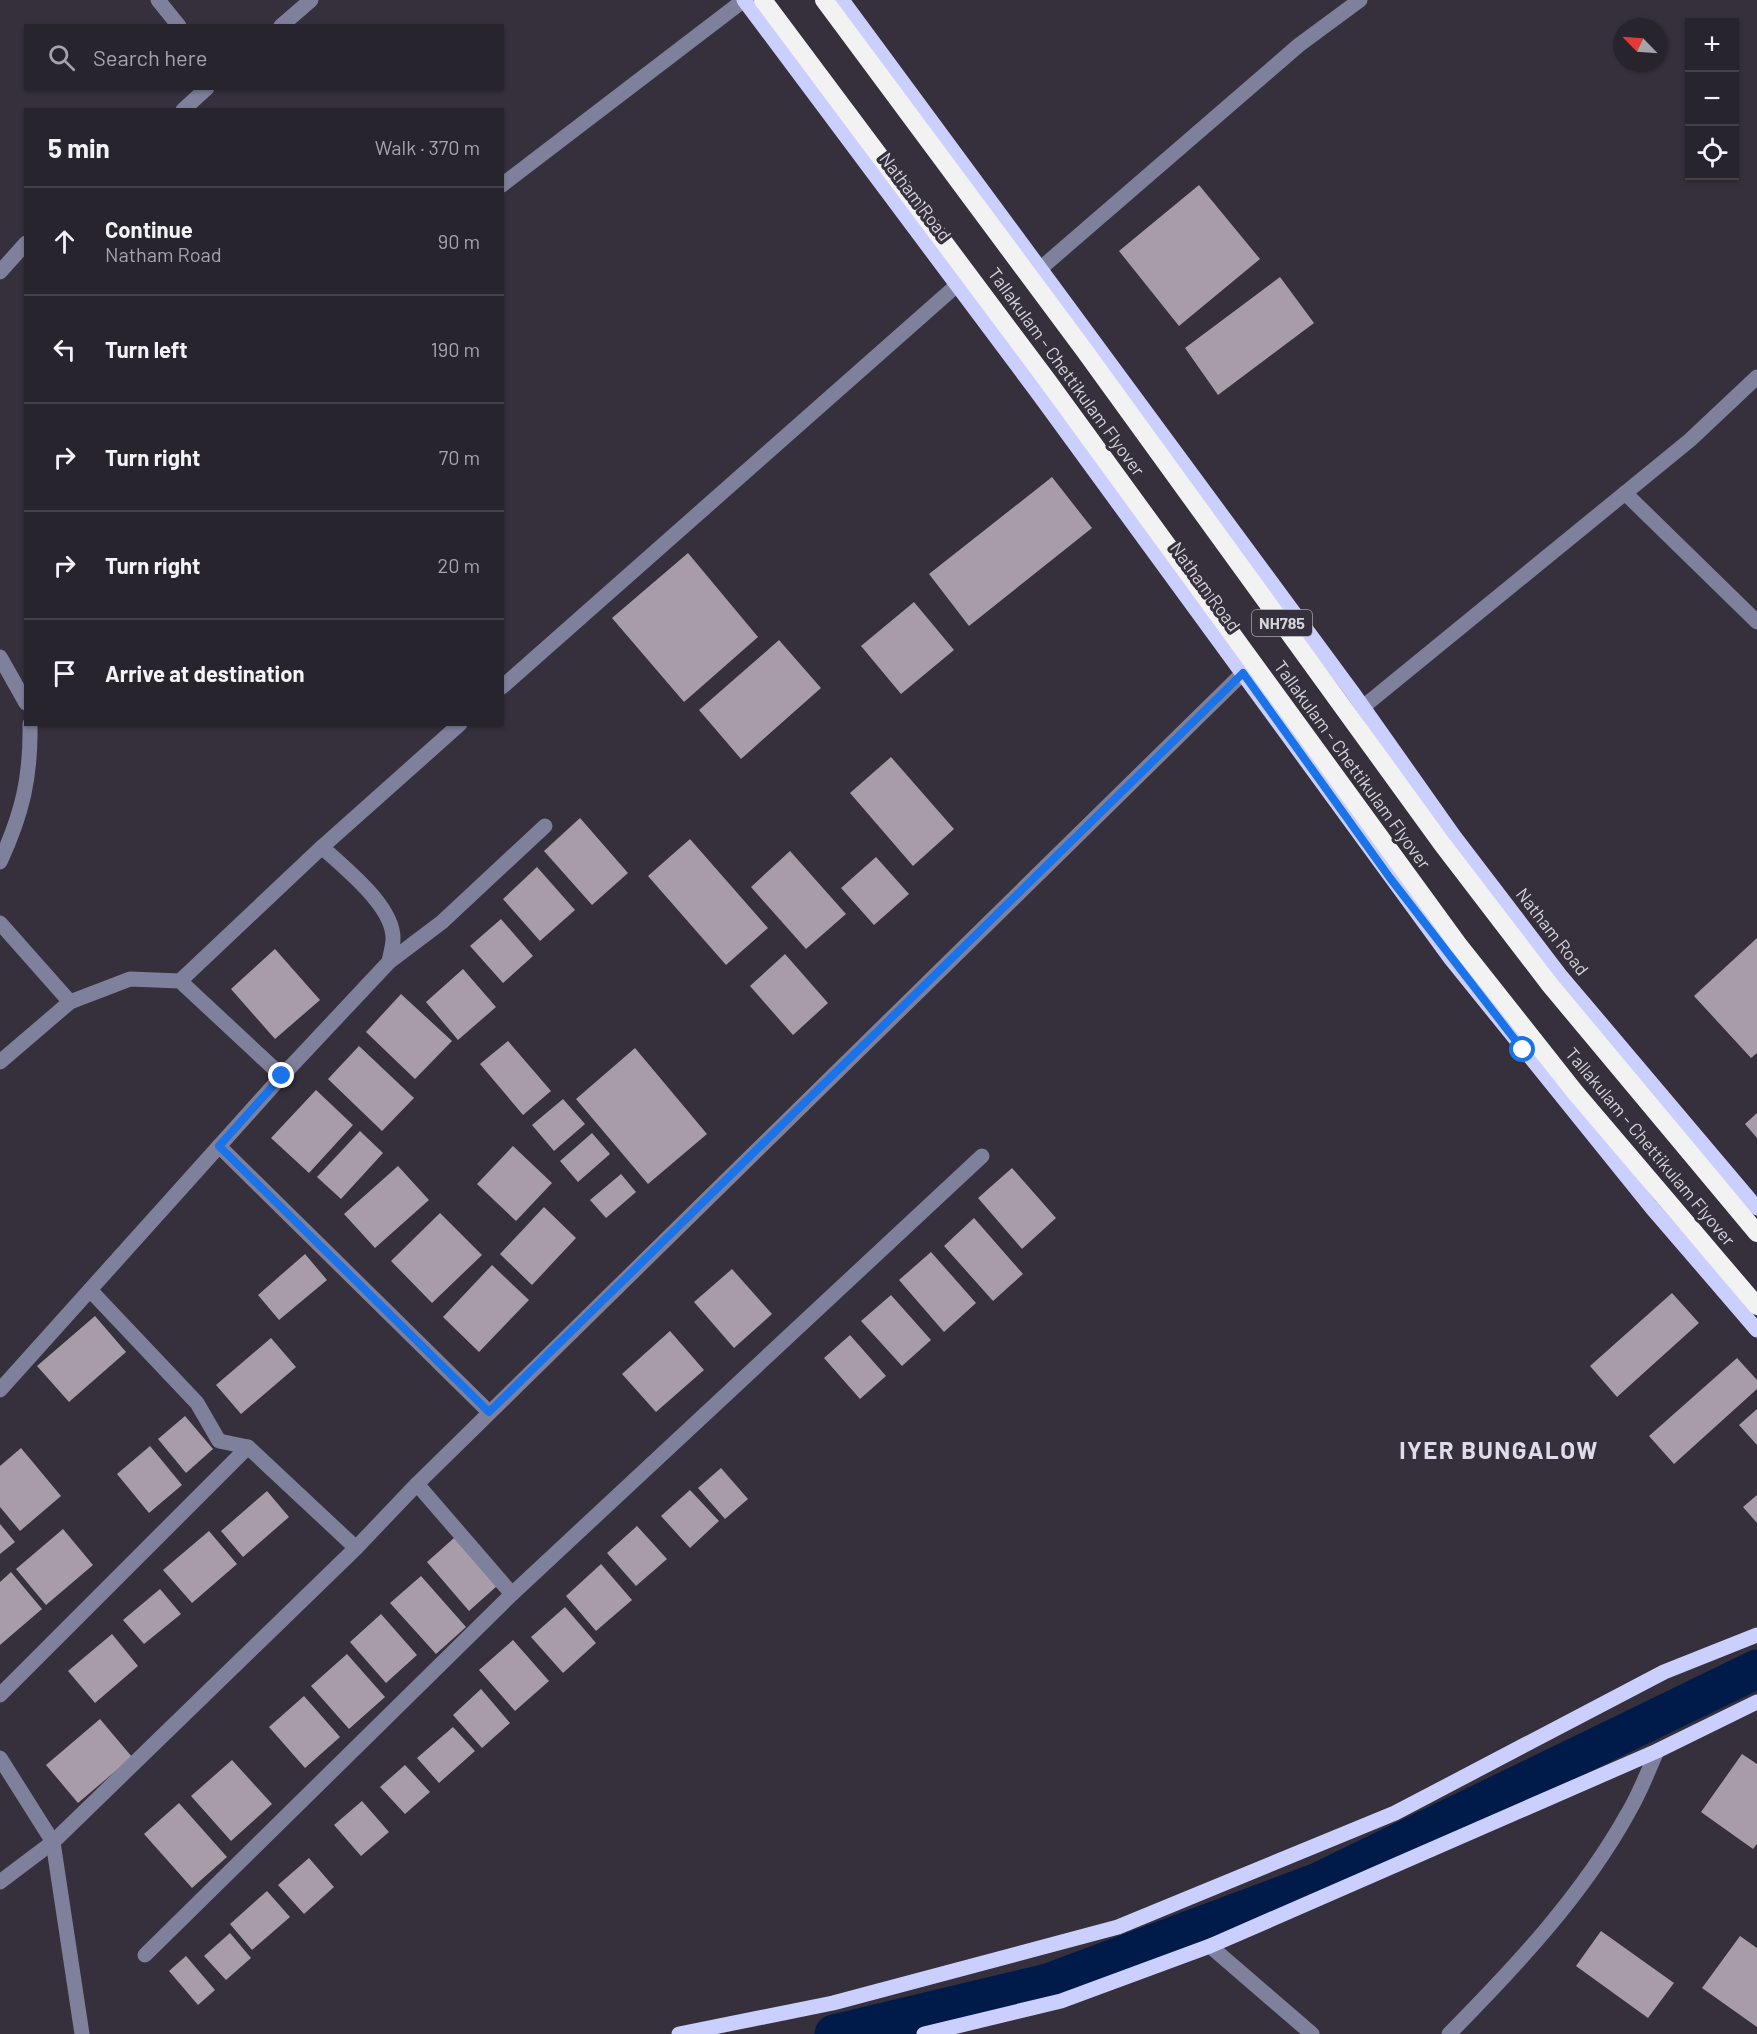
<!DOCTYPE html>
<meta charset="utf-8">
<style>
body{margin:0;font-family:Barlow,sans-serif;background:#302c35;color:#f1f3f6}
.controls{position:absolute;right:18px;top:18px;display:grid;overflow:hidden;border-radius:0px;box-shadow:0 2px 4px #0004}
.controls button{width:54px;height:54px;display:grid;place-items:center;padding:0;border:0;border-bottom:2px solid #444149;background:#28242d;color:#f1f3f6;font:30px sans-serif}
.compass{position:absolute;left:1613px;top:18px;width:54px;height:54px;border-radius:50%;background:#28242d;box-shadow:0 2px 4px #0004;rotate:295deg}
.stop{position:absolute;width:18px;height:18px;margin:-14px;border:4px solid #1a73e8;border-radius:50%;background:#fff}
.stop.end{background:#1a73e8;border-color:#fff;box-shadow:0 2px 6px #0008}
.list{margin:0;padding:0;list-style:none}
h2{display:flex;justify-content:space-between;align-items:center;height:78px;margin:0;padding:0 24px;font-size:26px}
h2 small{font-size:20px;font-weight:400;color:#a5a4aa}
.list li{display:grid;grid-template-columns:39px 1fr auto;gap:18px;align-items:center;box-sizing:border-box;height:108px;padding:0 24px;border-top:2px solid #444149}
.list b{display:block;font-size:22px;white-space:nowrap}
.list p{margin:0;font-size:20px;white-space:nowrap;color:#a5a4aa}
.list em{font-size:20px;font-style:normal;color:#a5a4aa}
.icon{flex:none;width:33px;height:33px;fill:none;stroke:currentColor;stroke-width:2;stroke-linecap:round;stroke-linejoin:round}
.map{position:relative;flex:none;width:1757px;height:2034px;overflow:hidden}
.search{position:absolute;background:#28242d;box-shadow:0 2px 4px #0004;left:24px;top:24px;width:480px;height:66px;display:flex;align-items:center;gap:15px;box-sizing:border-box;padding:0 21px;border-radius:0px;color:#a5a4aa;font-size:22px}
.panel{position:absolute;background:#28242d;box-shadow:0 2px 4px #0004;left:24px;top:108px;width:480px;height:618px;border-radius:0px}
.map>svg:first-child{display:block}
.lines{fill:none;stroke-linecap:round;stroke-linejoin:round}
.canal{stroke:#001b4a;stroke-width:39}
.building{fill:#a79ca8}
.minor{stroke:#7e809c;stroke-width:15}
.major{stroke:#cacffd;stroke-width:15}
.highway{stroke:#f2f2f2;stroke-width:18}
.route{stroke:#1a73e8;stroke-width:8}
.labels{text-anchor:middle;stroke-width:6;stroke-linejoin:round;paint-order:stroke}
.shield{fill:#35303c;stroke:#a5a2ab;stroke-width:1.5}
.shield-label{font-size:16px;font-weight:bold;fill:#d5d3da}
.street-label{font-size:18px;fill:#d5d3da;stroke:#35303c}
.district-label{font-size:24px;font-weight:bold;letter-spacing:1.5px;fill:#e0dbea;stroke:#35303c}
</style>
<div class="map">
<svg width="1757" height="2034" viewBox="0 0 1757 2034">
<rect width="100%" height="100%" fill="#35303c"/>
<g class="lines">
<polyline class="canal" points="834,2034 1048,1983 1318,1882 1757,1669"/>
</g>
<g class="building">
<polygon points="1199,185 1260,259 1179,326 1119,251"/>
<polygon points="1280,277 1314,323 1218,395 1185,348"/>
<polygon points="1052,477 1092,528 969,626 929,574"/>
<polygon points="688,553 758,637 684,702 612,618"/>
<polygon points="914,602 954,650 901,694 861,646"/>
<polygon points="779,640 821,688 741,759 699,710"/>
<polygon points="891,757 954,829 913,866 850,793"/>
<polygon points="580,818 628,873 592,905 544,851"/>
<polygon points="690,839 768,928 726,965 648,876"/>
<polygon points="790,851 846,914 806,949 751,887"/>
<polygon points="876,857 909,894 874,925 841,888"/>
<polygon points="537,867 575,910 540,941 503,899"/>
<polygon points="501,919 533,956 503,983 470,946"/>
<polygon points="1757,938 1757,1053 1751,1058 1694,996"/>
<polygon points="275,949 320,1000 275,1039 231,989"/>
<polygon points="785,954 828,1003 793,1035 750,986"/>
<polygon points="463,969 496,1007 458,1040 426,1002"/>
<polygon points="401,994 452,1041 415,1079 366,1032"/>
<polygon points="508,1041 551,1091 523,1115 480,1064"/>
<polygon points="359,1046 414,1098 382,1131 328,1079"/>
<polygon points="635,1048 707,1134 648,1184 576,1099"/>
<polygon points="316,1090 353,1125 309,1173 271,1138"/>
<polygon points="563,1099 585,1124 554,1151 532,1125"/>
<polygon points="1757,1113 1757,1138 1745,1124"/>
<polygon points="360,1131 383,1153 341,1199 317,1177"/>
<polygon points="592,1133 610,1154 578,1182 560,1161"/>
<polygon points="513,1146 552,1183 516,1221 477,1184"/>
<polygon points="398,1166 429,1200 375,1248 344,1214"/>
<polygon points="1012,1168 1056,1218 1022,1249 978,1198"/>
<polygon points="621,1174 636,1192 606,1218 590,1200"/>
<polygon points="544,1207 576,1238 532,1285 500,1254"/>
<polygon points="440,1213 482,1255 432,1303 391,1261"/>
<polygon points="974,1218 1023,1274 993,1301 944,1246"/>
<polygon points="931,1252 976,1303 944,1332 899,1280"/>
<polygon points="305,1254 327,1280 279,1320 258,1295"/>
<polygon points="492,1265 529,1300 479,1352 443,1317"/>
<polygon points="732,1269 772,1314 734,1348 694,1302"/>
<polygon points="1672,1293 1699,1323 1617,1397 1590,1366"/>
<polygon points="891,1295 931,1340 902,1366 861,1321"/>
<polygon points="95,1316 126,1352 69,1402 37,1366"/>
<polygon points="670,1331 704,1370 656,1412 622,1374"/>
<polygon points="850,1335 886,1376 860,1399 824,1358"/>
<polygon points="271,1338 296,1367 241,1414 216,1385"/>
<polygon points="1737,1358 1757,1380 1757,1389 1674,1464 1649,1436"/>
<polygon points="1757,1409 1757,1445 1739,1425"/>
<polygon points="185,1416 213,1449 186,1473 158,1439"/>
<polygon points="150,1446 182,1485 149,1513 117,1474"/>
<polygon points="21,1448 61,1496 20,1531 0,1507 0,1466"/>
<polygon points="721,1468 748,1499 725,1519 698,1488"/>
<polygon points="690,1490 719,1521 690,1548 661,1516"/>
<polygon points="267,1491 289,1517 243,1557 221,1531"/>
<polygon points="1757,1495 1757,1523 1743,1507"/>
<polygon points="0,1524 15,1542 0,1554"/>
<polygon points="637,1526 667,1559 636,1586 607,1553"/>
<polygon points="63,1529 93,1565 46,1605 16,1569"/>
<polygon points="209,1531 237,1564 192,1603 163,1570"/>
<polygon points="454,1538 497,1586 469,1611 427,1562"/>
<polygon points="601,1564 632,1600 596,1631 566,1596"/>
<polygon points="11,1572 42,1609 0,1645 0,1582"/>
<polygon points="421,1576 466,1627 436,1654 390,1603"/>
<polygon points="160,1589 181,1614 144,1644 123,1620"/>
<polygon points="565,1607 596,1643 563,1673 531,1637"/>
<polygon points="381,1614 417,1655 386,1683 350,1642"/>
<polygon points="112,1634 138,1666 95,1703 68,1671"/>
<polygon points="513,1640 549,1681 515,1711 479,1670"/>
<polygon points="347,1654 385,1697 349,1729 311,1686"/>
<polygon points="481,1689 510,1723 482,1748 453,1715"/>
<polygon points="304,1696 340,1737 305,1768 269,1727"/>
<polygon points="100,1719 132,1757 78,1803 46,1765"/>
<polygon points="453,1727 475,1751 439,1783 417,1758"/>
<polygon points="1742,1754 1757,1764 1757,1844 1753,1849 1701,1812"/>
<polygon points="232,1760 272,1804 231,1841 191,1796"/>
<polygon points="405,1765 430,1792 405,1814 380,1787"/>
<polygon points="362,1801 389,1832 361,1856 334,1825"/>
<polygon points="179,1803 227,1857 192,1888 144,1834"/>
<polygon points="309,1858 334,1887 304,1914 278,1885"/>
<polygon points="267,1891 290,1917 252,1950 230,1924"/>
<polygon points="1601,1931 1674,1983 1648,2018 1576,1966"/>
<polygon points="230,1933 251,1958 226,1980 204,1956"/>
<polygon points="1740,1936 1757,1948 1757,2027 1702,1988"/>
<polygon points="186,1956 215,1990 198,2005 169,1971"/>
</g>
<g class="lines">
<g class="minor">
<polyline points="158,0 179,26"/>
<polyline points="281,26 311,0"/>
<polyline points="183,110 207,88"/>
<polyline points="502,185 744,0"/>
<polyline points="1041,268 1299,45 1360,0"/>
<polyline points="0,272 26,243"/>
<polyline points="1625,493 1757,622"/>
<polyline points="0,657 26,703"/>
<polyline points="502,687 957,285"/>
<polyline points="1363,707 1690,440 1757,377"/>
<path d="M0,862C22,814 31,778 30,724"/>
<polyline points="0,923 70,1002"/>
<polyline points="389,962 442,922 545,826"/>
<polyline points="180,981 322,847"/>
<polyline points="0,1062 70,1002 130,979 180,981 282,1076"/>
<polyline points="219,1146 489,1412"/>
<path d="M0,1390L282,1076L389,962C390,955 393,946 393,939C394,906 344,868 322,847L460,724"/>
<polyline points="248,1447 356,1548"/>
<polyline points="512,1594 982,1156"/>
<polyline points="0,1695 248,1447 219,1441 197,1403 90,1290"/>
<polyline points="0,1758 53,1842 0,1882"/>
<polyline points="1210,1946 1312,2034"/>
<polyline points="145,1955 512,1594 417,1484"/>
<polyline points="82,2034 53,1842 356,1548 417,1484 1243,673"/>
<path d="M1449,2034C1515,1967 1582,1896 1628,1813C1640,1793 1648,1771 1657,1751"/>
</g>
<g class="major">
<polyline points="744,0 1037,392 1451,959 1652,1208 1757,1330"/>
<polyline points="842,0 1353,693 1454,836 1560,975 1757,1208"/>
<polyline points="679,2034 833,2003 1118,1927 1395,1813 1664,1672 1757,1635"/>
<polyline points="924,2034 1061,2001 1210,1946 1657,1751 1757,1702"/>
</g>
<g class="highway">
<polyline points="763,0 1047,380 1458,944 1575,1092 1757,1306"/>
<polyline points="824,0 1084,350 1442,844 1550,985 1757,1233"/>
</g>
</g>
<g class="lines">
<polyline class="route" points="282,1076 219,1146 489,1412 1243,673 1390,878 1523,1050"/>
</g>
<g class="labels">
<rect class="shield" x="1252" y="610" width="60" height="26" rx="4.5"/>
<g class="shield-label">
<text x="1282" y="629">NH785</text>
</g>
<g class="street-label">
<text transform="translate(915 197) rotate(53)" y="6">Natham Road</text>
<text transform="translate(1066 372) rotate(54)" y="6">Tallakulam - Chettikulam Flyover</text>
<text transform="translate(1205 587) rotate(54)" y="6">Natham Road</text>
<text transform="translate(1352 765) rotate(54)" y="6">Tallakulam - Chettikulam Flyover</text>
<text transform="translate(1552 932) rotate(52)" y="6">Natham Road</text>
<text transform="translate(1650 1147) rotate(50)" y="6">Tallakulam - Chettikulam Flyover</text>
</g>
<g class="district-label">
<text x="1499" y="1459">IYER BUNGALOW</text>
</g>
</g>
</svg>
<div class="controls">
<button>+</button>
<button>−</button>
<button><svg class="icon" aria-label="locate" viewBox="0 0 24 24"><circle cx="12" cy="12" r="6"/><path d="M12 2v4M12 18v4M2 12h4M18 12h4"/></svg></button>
</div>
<svg class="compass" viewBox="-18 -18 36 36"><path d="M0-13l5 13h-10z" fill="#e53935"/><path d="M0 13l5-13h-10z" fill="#a5a4aa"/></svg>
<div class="stop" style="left:1523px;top:1050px"></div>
<div class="stop end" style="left:282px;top:1076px"></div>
<div class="search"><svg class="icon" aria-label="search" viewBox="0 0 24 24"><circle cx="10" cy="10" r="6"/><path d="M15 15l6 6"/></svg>Search here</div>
<section class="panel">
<h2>5 min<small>Walk · 370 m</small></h2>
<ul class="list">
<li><svg class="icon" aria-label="ahead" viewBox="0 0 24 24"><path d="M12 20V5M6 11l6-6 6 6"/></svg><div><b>Continue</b><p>Natham Road</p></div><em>90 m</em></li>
<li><svg class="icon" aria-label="left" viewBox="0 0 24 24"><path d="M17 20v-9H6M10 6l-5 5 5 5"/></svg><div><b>Turn left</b></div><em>190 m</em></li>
<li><svg class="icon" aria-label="right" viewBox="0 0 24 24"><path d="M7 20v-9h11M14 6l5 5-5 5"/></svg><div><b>Turn right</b></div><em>70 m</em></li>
<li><svg class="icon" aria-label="right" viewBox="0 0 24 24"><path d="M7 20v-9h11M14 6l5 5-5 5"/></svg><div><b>Turn right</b></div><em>20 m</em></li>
<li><svg class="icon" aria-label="arrive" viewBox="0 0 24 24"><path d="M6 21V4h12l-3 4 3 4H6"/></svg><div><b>Arrive at destination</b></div></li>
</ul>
</section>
</div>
